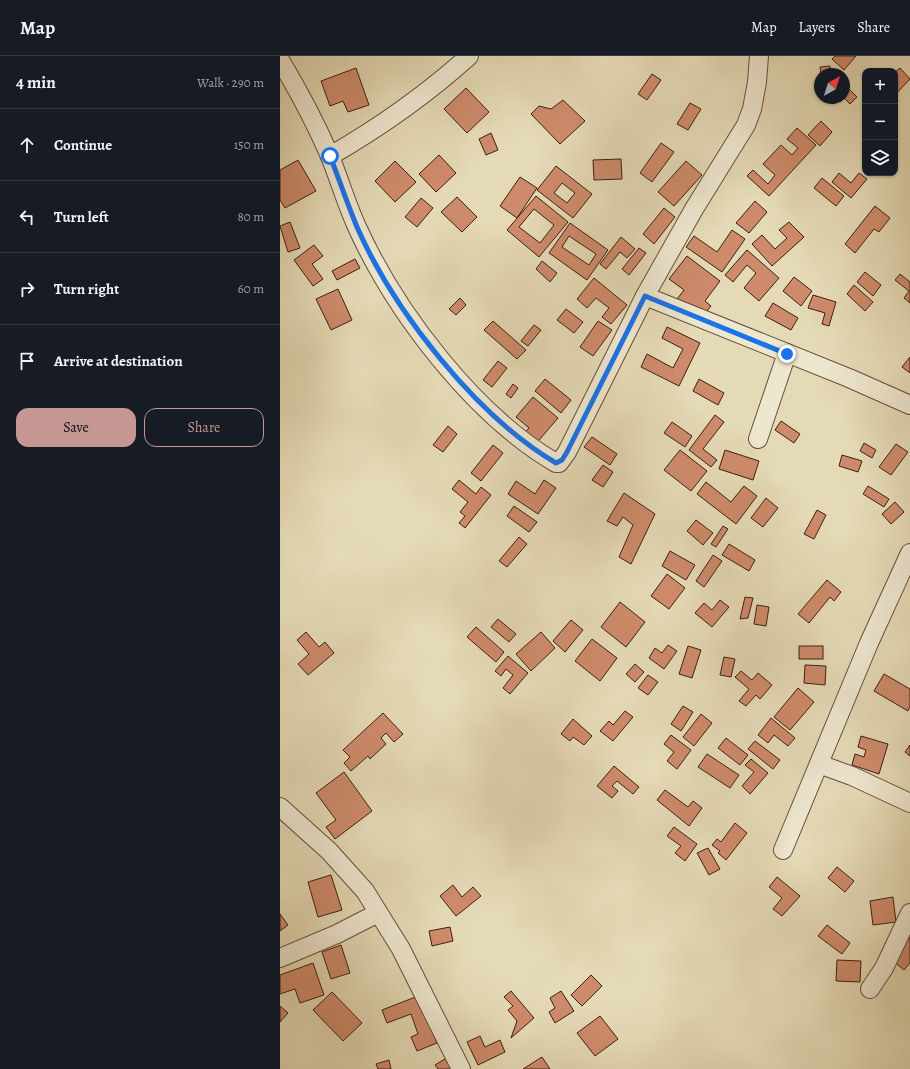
<!DOCTYPE html>
<meta charset="utf-8">
<style>
body{margin:0;font-family:Alegreya,serif;background:#242831;color:#f1f3f6}
.controls{position:absolute;right:12px;top:12px;display:grid;overflow:hidden;border-radius:8px;box-shadow:0 1px 3px #0004}
.controls button{width:36px;height:36px;display:grid;place-items:center;padding:0;border:0;border-bottom:1px solid #363941;background:#171b24;color:#f1f3f6;font:20px sans-serif}
.compass{position:absolute;left:534px;top:12px;width:36px;height:36px;border-radius:50%;background:#171b24;box-shadow:0 1px 3px #0004;rotate:39deg}
.stop{position:absolute;width:12px;height:12px;margin:-9px;border:3px solid #1a73e8;border-radius:50%;background:#fff}
.stop.end{background:#1a73e8;border-color:#fff;box-shadow:0 1px 4px #0008}
.list{margin:0;padding:0;list-style:none}
h2{display:flex;justify-content:space-between;align-items:center;height:52px;margin:0;padding:0 16px;font-size:17px}
h2 small{font-size:13px;font-weight:400;color:#9ea1a6}
.list li{display:grid;grid-template-columns:26px 1fr auto;gap:12px;align-items:center;box-sizing:border-box;height:72px;padding:0 16px;border-top:1px solid #363941}
.list b{display:block;font-size:15px;white-space:nowrap}
.list em{font-size:13px;font-style:normal;color:#9ea1a6}
.actions{display:flex;gap:8px;padding:12px 16px}
.actions a{flex:1;padding:9px 0;border:1px solid #c59692;border-radius:12px;text-align:center;font-size:14px;color:#c59692}
.actions .main{background:#c59692;color:#111}
.icon{flex:none;width:22px;height:22px;fill:none;stroke:currentColor;stroke-width:2;stroke-linecap:round;stroke-linejoin:round}
.map{position:relative;flex:none;width:630px;height:1013px;overflow:hidden}
header{display:flex;align-items:center;gap:24px;box-sizing:border-box;height:56px;padding:0 20px;background:#171b24;border-bottom:1px solid #363941}
header strong{font-size:19px}
nav{display:flex;gap:22px;margin-inline-start:auto;font-size:14px}
main{display:flex}
aside{flex:1;background:#171b24}
.map>svg:first-child{display:block}
.building{fill:#ce8b6b;stroke:#3c1f11;fill-rule:evenodd}
.lines{fill:none;stroke-linecap:round;stroke-linejoin:round}
.minor-casing{stroke:#664e3a;stroke-width:20}
.minor{stroke:#eee7d0;stroke-width:18}
.route{stroke:#1a73e8;stroke-width:5}
</style>
<header>
<strong>Map</strong>
<nav><a>Map</a><a>Layers</a><a>Share</a></nav>
</header>
<main>
<aside>
<h2>4 min<small>Walk · 290 m</small></h2>
<ul class="list">
<li><svg class="icon" aria-label="ahead" viewBox="0 0 24 24"><path d="M12 20V5M6 11l6-6 6 6"/></svg><div><b>Continue</b></div><em>150 m</em></li>
<li><svg class="icon" aria-label="left" viewBox="0 0 24 24"><path d="M17 20v-9H6M10 6l-5 5 5 5"/></svg><div><b>Turn left</b></div><em>80 m</em></li>
<li><svg class="icon" aria-label="right" viewBox="0 0 24 24"><path d="M7 20v-9h11M14 6l5 5-5 5"/></svg><div><b>Turn right</b></div><em>60 m</em></li>
<li><svg class="icon" aria-label="arrive" viewBox="0 0 24 24"><path d="M6 21V4h12l-3 4 3 4H6"/></svg><div><b>Arrive at destination</b></div></li>
</ul>
<div class="actions"><a class="main">Save</a><a>Share</a></div>
</aside>
<div class="map">
<svg width="630" height="1013" viewBox="0 0 630 1013">
<rect width="100%" height="100%" fill="#e5dab6"/>
<filter id="stains"><feTurbulence type="fractalNoise" baseFrequency=".005" numOctaves="4"/><feColorMatrix values="0 0 0 0 .2 0 0 0 0 .09 0 0 0 0 .02 0 0 0 .5 -.17"/></filter>
<radialGradient id="worn" r=".72"><stop offset=".6" stop-color="#630" stop-opacity="0"/><stop offset="1" stop-color="#630" stop-opacity=".3"/></radialGradient>
<g class="building">
<polygon points="555,0 576,0 564,14 552,3"/>
<polygon points="550,10 551,18 541,18 540,11"/>
<polygon points="76,12 89,49 68,56 63,45 50,50 41,25"/>
<polygon points="620,12 630,23 615,39 615,16"/>
<polygon points="372,18 381,24 367,44 358,38"/>
<polygon points="566,30 577,41 570,48 564,42 564,32"/>
<polygon points="186,32 209,56 187,77 164,53"/>
<polygon points="283,44 305,65 280,88 251,58 259,50 271,53"/>
<polygon points="410,47 421,53 408,74 397,68"/>
<polygon points="541,65 552,76 540,90 528,79"/>
<polygon points="517,72 536,89 489,140 467,120 473,114 488,128 495,119 483,108 501,89 512,99 518,92 507,83"/>
<polygon points="211,77 218,94 206,99 199,83"/>
<polygon points="381,87 394,96 372,126 360,117"/>
<polygon points="159,99 176,117 156,136 139,118"/>
<polygon points="341,103 342,123 314,124 313,104"/>
<polygon points="18,104 36,135 5,152 0,144 0,114"/>
<polygon points="115,105 136,126 115,146 95,125"/>
<polygon points="406,105 422,119 394,150 378,136"/>
<path d="M276,110L312,138L293,162L257,134ZM282,127L295,137L287,147L274,137Z"/>
<polygon points="559,117 571,127 579,117 587,123 571,142 552,126"/>
<polygon points="240,121 257,132 237,162 220,150"/>
<polygon points="542,122 564,140 556,150 534,132"/>
<path d="M256,140L288,166L259,201L227,174ZM254,153L274,169L260,187L239,171Z"/>
<polygon points="177,141 197,161 182,176 161,156"/>
<polygon points="141,142 153,152 137,171 125,161"/>
<polygon points="475,145 487,156 469,177 456,167"/>
<polygon points="595,150 610,162 599,176 594,173 575,197 565,188"/>
<polygon points="384,152 395,161 374,188 363,178"/>
<polygon points="10,166 20,192 8,196 0,170"/>
<polygon points="509,166 524,181 492,210 472,188 482,179 495,193 507,182 499,174"/>
<path d="M290,167L328,194L307,224L269,197ZM289,180L316,198L309,209L282,191Z"/>
<polygon points="452,174 465,183 442,216 406,191 414,180 437,196"/>
<polygon points="341,181 355,193 347,202 340,196 326,213 320,208"/>
<polygon points="34,189 43,200 32,208 43,223 33,230 14,204"/>
<polygon points="359,192 366,197 349,219 342,213"/>
<polygon points="467,194 499,222 479,245 464,232 476,217 467,209 453,226 445,219"/>
<polygon points="407,200 440,225 425,245 431,250 422,261 397,243 404,234 389,223"/>
<polygon points="75,203 80,212 57,224 52,215"/>
<polygon points="262,205 277,217 270,226 256,213"/>
<polygon points="585,216 601,229 593,240 577,226"/>
<polygon points="620,218 630,226 630,247 624,242 629,235 615,224"/>
<polygon points="514,221 532,235 521,250 503,235"/>
<polygon points="314,222 347,249 331,268 322,261 329,252 316,242 307,252 297,243"/>
<polygon points="574,229 593,246 585,255 567,238"/>
<polygon points="58,233 72,264 51,274 36,243"/>
<polygon points="533,239 556,246 549,270 542,268 545,257 528,252"/>
<polygon points="180,242 186,249 176,259 169,253"/>
<polygon points="493,247 518,262 511,274 485,260"/>
<polygon points="286,253 303,266 294,277 277,264"/>
<polygon points="213,265 246,294 237,303 204,274"/>
<polygon points="318,265 332,274 313,300 300,291"/>
<polygon points="254,269 261,274 248,290 241,285"/>
<polygon points="387,271 420,287 399,330 361,311 367,298 393,312 403,293 382,282"/>
<polygon points="630,301 630,317 622,311"/>
<polygon points="218,305 227,312 212,331 203,324"/>
<polygon points="265,323 291,344 281,357 255,335"/>
<polygon points="419,323 444,337 438,349 413,335"/>
<polygon points="233,328 238,332 231,342 226,338"/>
<polygon points="253,341 278,362 254,390 242,380 249,372 236,361"/>
<polygon points="435,359 444,366 423,393 437,404 431,411 409,394"/>
<polygon points="501,365 520,378 514,387 495,374"/>
<polygon points="392,366 412,380 405,391 384,377"/>
<polygon points="168,370 177,378 163,396 153,389"/>
<polygon points="312,381 337,398 330,409 304,391"/>
<polygon points="584,387 596,394 592,402 580,395"/>
<polygon points="616,388 628,396 611,419 599,411"/>
<polygon points="213,389 223,397 201,425 191,417"/>
<polygon points="400,394 427,415 411,435 384,414"/>
<polygon points="445,394 479,405 473,424 439,413"/>
<polygon points="562,399 582,405 578,416 559,410"/>
<polygon points="323,409 333,416 323,431 312,424"/>
<polygon points="179,424 196,438 201,431 211,439 185,472 179,467 185,460 180,456 188,446 172,433"/>
<polygon points="264,424 276,432 258,458 228,438 236,425 255,438"/>
<polygon points="426,426 451,446 464,430 477,440 456,468 417,438"/>
<polygon points="588,430 609,443 604,451 583,438"/>
<polygon points="344,437 375,458 351,508 339,501 353,469 343,461 337,470 327,465"/>
<polygon points="486,442 498,452 483,471 471,462"/>
<polygon points="615,446 624,456 611,468 602,458"/>
<polygon points="234,450 257,466 249,476 227,460"/>
<polygon points="537,454 546,459 534,483 524,478"/>
<polygon points="416,464 433,477 423,489 407,475"/>
<polygon points="443,470 448,473 436,491 431,488"/>
<polygon points="239,481 247,488 227,511 219,505"/>
<polygon points="449,488 475,504 469,515 442,499"/>
<polygon points="390,495 415,509 406,524 382,510"/>
<polygon points="433,499 442,505 424,531 416,525"/>
<polygon points="387,518 405,532 389,553 371,540"/>
<polygon points="547,524 561,536 554,545 550,541 529,567 518,558"/>
<polygon points="465,541 473,542 468,562 460,563"/>
<polygon points="440,544 449,551 432,571 415,557 424,547 432,554"/>
<polygon points="340,546 365,566 346,591 321,571"/>
<polygon points="477,549 489,551 486,570 474,568"/>
<polygon points="218,563 236,578 229,586 211,571"/>
<polygon points="291,564 303,574 285,596 273,585"/>
<polygon points="196,571 224,596 216,606 187,581"/>
<polygon points="26,576 39,591 45,586 54,597 28,619 18,608 29,598 17,584"/>
<polygon points="261,576 275,592 251,615 236,598"/>
<polygon points="312,583 337,602 320,625 295,605"/>
<polygon points="388,589 397,595 384,613 369,602 375,592 382,597"/>
<polygon points="408,590 421,594 412,622 399,618"/>
<rect x="519" y="590" width="24" height="13"/>
<polygon points="228,600 248,617 230,638 223,632 233,619 226,613 221,620 215,615"/>
<polygon points="444,601 455,603 451,621 440,619"/>
<polygon points="355,608 364,616 355,626 346,618"/>
<polygon points="525,609 546,610 545,629 524,627"/>
<polygon points="461,615 472,624 478,617 492,629 480,643 476,639 466,650 459,645 469,633 455,621"/>
<polygon points="604,618 630,633 630,650 628,655 594,635"/>
<polygon points="368,619 378,626 368,639 358,632"/>
<polygon points="518,632 534,646 510,674 494,661"/>
<polygon points="403,650 413,656 401,675 391,668"/>
<polygon points="345,655 353,661 333,685 320,675 329,665 333,669"/>
<polygon points="103,657 123,678 114,686 106,677 101,682 106,688 90,703 88,700 71,715 64,707 70,701 63,694"/>
<polygon points="421,658 432,667 414,690 403,681"/>
<polygon points="491,662 515,682 508,690 494,679 488,687 478,679"/>
<polygon points="293,663 312,680 304,689 293,681 290,685 281,678"/>
<polygon points="391,679 411,694 397,713 387,705 394,696 384,688"/>
<polygon points="581,680 608,688 599,718 572,709 575,698 584,701 586,694 578,691"/>
<polygon points="446,682 468,699 460,709 438,692"/>
<polygon points="475,685 500,704 493,713 468,693"/>
<polygon points="630,689 630,700 625,696"/>
<polygon points="427,698 459,719 450,732 418,711"/>
<polygon points="471,703 488,717 470,738 462,730 474,716 465,709"/>
<polygon points="334,710 359,731 353,738 337,725 332,730 338,735 332,742 317,730"/>
<polygon points="64,716 92,755 55,783 46,771 56,764 36,737"/>
<polygon points="385,734 408,751 413,745 422,752 409,770 377,744"/>
<polygon points="455,767 467,777 446,804 438,797 440,795 432,789 437,783 441,786"/>
<polygon points="394,771 417,788 405,805 395,797 401,790 387,780"/>
<polygon points="428,792 440,813 429,819 417,797"/>
<polygon points="557,811 574,825 565,836 548,822"/>
<polygon points="51,819 62,854 38,861 28,826"/>
<polygon points="497,821 520,840 502,860 493,853 502,842 489,831"/>
<polygon points="173,829 182,841 193,831 201,840 176,860 160,840"/>
<polygon points="613,841 616,866 593,869 590,845"/>
<polygon points="0,858 8,869 0,875"/>
<polygon points="547,869 570,887 562,898 538,880"/>
<polygon points="170,871 173,885 152,890 149,875"/>
<polygon points="630,881 630,907 624,914 612,904"/>
<polygon points="61,889 70,917 51,923 42,896"/>
<polygon points="557,904 581,905 580,926 556,925"/>
<polygon points="33,907 44,939 20,947 15,933 0,938 0,919"/>
<polygon points="311,919 322,930 302,950 291,939"/>
<polygon points="231,935 254,962 231,982 237,965 228,954 233,950 224,941"/>
<polygon points="281,935 294,955 275,967 269,956 275,952 270,942"/>
<polygon points="52,936 82,967 63,985 33,954"/>
<polygon points="138,940 157,987 137,995 131,981 138,978 131,958 107,967 102,954"/>
<polygon points="0,950 8,957 0,966"/>
<polygon points="320,960 338,983 315,1000 297,977"/>
<polygon points="200,980 205,991 220,984 225,996 198,1009 187,986"/>
<polygon points="168,1001 175,1013 158,1013 155,1009"/>
<polygon points="262,1001 270,1013 243,1013"/>
<polygon points="109,1004 111,1013 98,1013 96,1008"/>
</g>
<g class="lines">
<defs>
<g id="minor">
<path d="M0,4C18,34 35,66 49,98C59,122 66,147 77,171C116,257 194,359 276,407H279L287,396L365,240L414,153L466,69L472,53L477,26L479,0"/>
<path d="M50,100C100,71 146,39 189,0"/>
<polyline points="365,240 569,322 630,349"/>
<polyline points="478,383 507,297"/>
<polyline points="539,708 572,720 630,747"/>
<polyline points="0,751 49,795 85,835 121,893 181,1013"/>
<polyline points="503,794 589,587 630,497"/>
<polyline points="0,902 57,878 98,857"/>
<polyline points="590,933 604,912 630,857"/>
</g>
</defs>
<use href="#minor" class="minor-casing"/>
<use href="#minor" class="minor"/>
</g>
<g class="lines">
<path class="route" d="M50,100C59,123 67,147 77,171C114,255 196,360 276,407L282,404L287,396L365,240L507,298"/>
</g>
<rect width="100%" height="100%" filter="url(#stains)"/>
<rect width="100%" height="100%" fill="url(#worn)"/>
</svg>
<div class="controls">
<button>+</button>
<button>−</button>
<button><svg class="icon" aria-label="layers" viewBox="0 0 24 24"><path d="M12 4l9 5-9 5-9-5zM3 14l9 5 9-5"/></svg></button>
</div>
<svg class="compass" viewBox="-18 -18 36 36"><path d="M0-13l5 13h-10z" fill="#e53935"/><path d="M0 13l5-13h-10z" fill="#9ea1a6"/></svg>
<div class="stop" style="left:50px;top:100px"></div>
<div class="stop end" style="left:507px;top:298px"></div>
</div>
</main>
